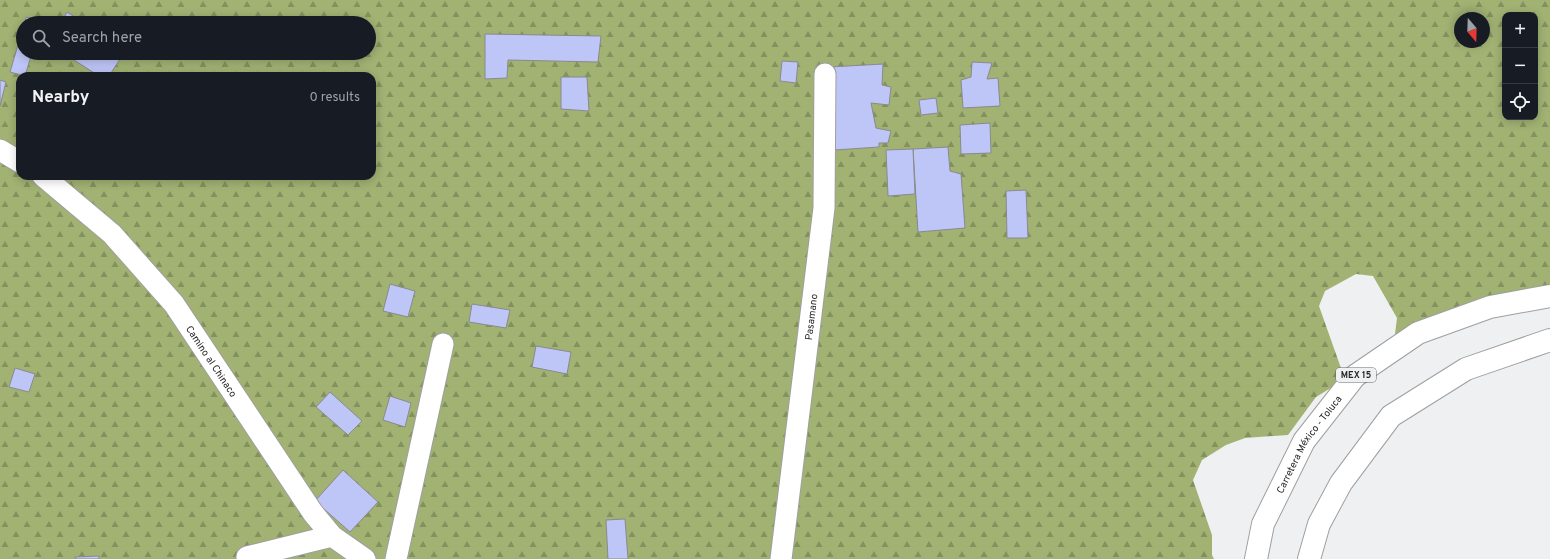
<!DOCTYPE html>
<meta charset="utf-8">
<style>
body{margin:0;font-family:Overpass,sans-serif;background:#242831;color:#f1f3f6}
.controls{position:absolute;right:12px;top:12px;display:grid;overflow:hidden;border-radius:8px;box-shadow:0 2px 10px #0003}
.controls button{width:36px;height:36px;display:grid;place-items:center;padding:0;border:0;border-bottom:1px solid #363941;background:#171b24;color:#f1f3f6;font:20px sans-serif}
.compass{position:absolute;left:1454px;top:12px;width:36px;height:36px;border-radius:50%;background:#171b24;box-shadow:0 2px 10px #0003;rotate:161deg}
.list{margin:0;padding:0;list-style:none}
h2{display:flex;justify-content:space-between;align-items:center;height:52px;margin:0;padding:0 16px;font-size:17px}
h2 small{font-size:13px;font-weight:400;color:#9ea1a6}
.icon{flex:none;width:22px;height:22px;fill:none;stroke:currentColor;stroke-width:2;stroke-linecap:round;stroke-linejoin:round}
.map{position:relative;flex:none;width:1550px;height:559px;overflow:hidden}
.search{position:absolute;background:#171b24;box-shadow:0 2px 10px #0003;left:16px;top:16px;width:360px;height:44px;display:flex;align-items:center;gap:10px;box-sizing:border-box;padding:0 14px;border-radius:22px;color:#9ea1a6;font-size:15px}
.panel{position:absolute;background:#171b24;box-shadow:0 2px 10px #0003;left:16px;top:72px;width:360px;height:108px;border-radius:12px}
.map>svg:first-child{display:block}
.forest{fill:url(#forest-firs);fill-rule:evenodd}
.building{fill:#bec5f7;stroke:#898a8b}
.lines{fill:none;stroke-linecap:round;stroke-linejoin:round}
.street-casing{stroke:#9e9fa0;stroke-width:23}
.primary-casing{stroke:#9e9fa0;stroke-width:24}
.street{stroke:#fff;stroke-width:21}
.primary{stroke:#fff;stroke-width:22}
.labels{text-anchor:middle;stroke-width:3;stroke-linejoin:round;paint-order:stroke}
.shield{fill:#eff0f1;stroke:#646465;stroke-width:1}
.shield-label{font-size:9px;font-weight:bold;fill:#282829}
.street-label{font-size:10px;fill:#282829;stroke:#eff0f1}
</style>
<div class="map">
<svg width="1550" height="559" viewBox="0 0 1550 559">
<defs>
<pattern id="forest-firs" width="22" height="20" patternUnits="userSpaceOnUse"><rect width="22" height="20" fill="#a1b273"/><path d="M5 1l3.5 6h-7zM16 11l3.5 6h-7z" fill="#83915e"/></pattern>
</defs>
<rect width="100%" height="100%" fill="#eff0f1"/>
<path class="forest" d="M0,0H1550V287L1404,338L1395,334L1397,318L1373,276L1356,274L1325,291L1319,306L1342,371L1339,383L1316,397L1288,435L1245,438L1226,445L1202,460L1193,480L1212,535V555L1214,559H0ZM1505,15H1535V117H1505ZM1460,18H1484V42H1460ZM23,23H369V53H23ZM20,76H372V176H20Z"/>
<g class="building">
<polygon points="67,12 84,23 61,23"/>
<polygon points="26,17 45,23 25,23"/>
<polygon points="23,28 23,53 32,53 25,76 10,72"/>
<polygon points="485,34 601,36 598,62 508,60 507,78 485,79"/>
<polygon points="63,53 124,53 109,76 99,76"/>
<polygon points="782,61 798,62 796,83 780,81"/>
<polygon points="972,62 992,63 987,79 998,78 1000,106 963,108 961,80 971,77"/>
<polygon points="883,64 882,85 891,87 889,105 871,103 876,128 891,131 888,143 879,143 879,147 835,150 830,67"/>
<polygon points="561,77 587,77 589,111 561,109"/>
<polygon points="0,80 6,82 0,106"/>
<polygon points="936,98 938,113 921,115 919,100"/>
<polygon points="990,123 991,153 961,154 960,125"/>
<polygon points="948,147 950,171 961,174 965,228 918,232 913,149"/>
<polygon points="913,149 915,194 888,196 886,150"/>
<polygon points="1026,190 1028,238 1007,238 1006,191"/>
<polygon points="390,284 415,291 408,317 383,311"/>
<polygon points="472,304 510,310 506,328 469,322"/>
<polygon points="536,346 571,352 567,374 532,367"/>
<polygon points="15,368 35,374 29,392 9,387"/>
<polygon points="330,392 362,421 348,435 316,407"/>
<polygon points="390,396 411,403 405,427 383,420"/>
<polygon points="343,470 378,502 350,532 315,501"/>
<polygon points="625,519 628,559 608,559 606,520"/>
<polygon points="99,556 99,559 76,559 75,557"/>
</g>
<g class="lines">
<defs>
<g id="street">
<polyline points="0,150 20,162"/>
<path id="s1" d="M43,176L112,234L174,304L313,513L332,536L365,559"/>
<polyline points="247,557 332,536"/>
<polyline points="396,559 443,344"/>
<path id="s2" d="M781,559L824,208L825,74"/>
</g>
<g id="primary">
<path id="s3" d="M1256,559L1263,524L1304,441L1355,376L1418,333L1490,307L1550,296"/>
<polyline points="1309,559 1319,524 1341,483 1391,416 1466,369 1550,340"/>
</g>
</defs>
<use href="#street" class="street-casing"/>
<use href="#primary" class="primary-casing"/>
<use href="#street" class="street"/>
<use href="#primary" class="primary"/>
</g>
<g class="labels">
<rect class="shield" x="1336" y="368" width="40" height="14" rx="3"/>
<g class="shield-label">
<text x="1356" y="378">MEX 15</text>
</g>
<g class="street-label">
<text dy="4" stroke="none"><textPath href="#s2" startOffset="244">Pasamano</textPath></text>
<text dy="4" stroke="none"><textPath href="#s1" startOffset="252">Camino al Chinaco</textPath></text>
<text dy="4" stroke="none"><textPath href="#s3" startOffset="128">Carretera México - Toluca</textPath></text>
</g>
</g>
</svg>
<div class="controls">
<button>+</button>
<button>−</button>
<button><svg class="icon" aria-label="locate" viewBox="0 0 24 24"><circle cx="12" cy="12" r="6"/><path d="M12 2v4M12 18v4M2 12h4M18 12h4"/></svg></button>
</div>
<svg class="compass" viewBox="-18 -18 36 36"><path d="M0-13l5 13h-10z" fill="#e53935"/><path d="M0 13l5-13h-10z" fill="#9ea1a6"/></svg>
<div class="search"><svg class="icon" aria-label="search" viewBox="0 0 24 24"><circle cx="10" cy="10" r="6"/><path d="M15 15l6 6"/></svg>Search here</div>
<section class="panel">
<h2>Nearby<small>0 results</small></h2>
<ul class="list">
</ul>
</section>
</div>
